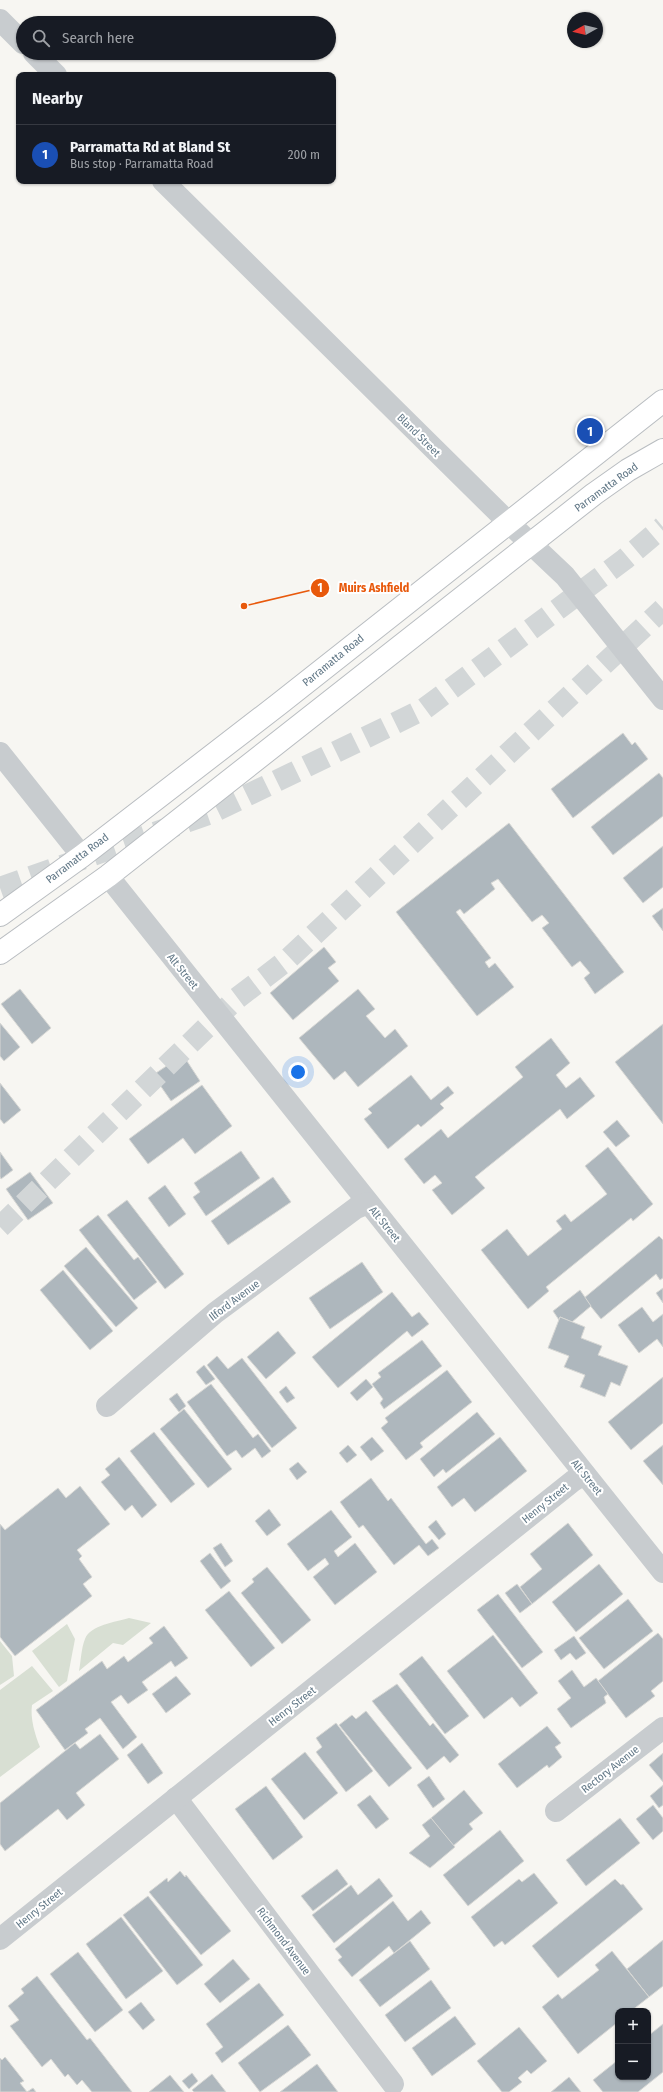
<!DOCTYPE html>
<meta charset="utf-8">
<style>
body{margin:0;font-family:"Fira Sans Condensed",sans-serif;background:#242831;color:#f1f3f6}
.controls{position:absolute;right:12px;bottom:12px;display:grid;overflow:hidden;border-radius:8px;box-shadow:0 1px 3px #0004}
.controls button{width:36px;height:36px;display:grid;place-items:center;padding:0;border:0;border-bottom:1px solid #363941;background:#171b24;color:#f1f3f6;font:20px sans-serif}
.compass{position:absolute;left:567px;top:12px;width:36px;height:36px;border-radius:50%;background:#171b24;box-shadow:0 1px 3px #0004;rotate:262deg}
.you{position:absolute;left:298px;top:1072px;width:14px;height:14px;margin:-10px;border:3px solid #fff;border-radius:50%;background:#1a73e8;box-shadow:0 0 0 6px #1a73e833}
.badge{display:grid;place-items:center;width:26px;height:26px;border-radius:50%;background:#f43d15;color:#fff;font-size:13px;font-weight:700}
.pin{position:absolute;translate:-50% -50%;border:2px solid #fff;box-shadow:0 1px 4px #0006}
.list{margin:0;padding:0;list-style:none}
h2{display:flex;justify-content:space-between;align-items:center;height:52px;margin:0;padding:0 16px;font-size:17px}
h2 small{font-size:13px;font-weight:400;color:#9ea1a6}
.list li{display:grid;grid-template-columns:26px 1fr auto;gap:12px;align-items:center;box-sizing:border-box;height:60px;padding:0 16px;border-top:1px solid #363941}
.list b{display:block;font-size:15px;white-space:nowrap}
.list p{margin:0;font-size:13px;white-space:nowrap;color:#9ea1a6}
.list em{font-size:13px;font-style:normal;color:#9ea1a6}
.icon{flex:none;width:22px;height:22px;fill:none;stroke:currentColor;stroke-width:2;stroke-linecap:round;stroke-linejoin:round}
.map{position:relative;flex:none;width:663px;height:2092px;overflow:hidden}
.search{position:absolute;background:#171b24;box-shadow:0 1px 3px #0004;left:16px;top:16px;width:320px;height:44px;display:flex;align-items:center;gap:10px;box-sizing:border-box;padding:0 14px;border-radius:22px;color:#9ea1a6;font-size:15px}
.panel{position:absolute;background:#171b24;box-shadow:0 1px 3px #0004;left:16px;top:72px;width:320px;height:112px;border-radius:8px}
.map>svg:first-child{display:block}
.green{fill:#d8dfd3}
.building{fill:#aeb7bd;stroke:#d8d8d5}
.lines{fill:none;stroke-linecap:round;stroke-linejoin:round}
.motorway-tunnel{stroke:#d2d6d7;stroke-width:22;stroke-dasharray:22 11;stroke-linecap:butt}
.primary-casing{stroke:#b9bdc1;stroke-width:24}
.minor{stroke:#c8cccf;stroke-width:22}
.tertiary{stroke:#c8cccf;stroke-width:22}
.primary{stroke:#fff;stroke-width:22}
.labels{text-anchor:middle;stroke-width:4;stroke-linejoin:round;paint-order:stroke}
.street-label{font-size:11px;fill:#627887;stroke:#fff}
.leader{fill:none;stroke:#e8590c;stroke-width:1.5}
.callout-dot{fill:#e8590c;stroke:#fff;stroke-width:1.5}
.mark-label{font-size:12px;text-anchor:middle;font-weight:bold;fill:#fff}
.callout-label{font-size:12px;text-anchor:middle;font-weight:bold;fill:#e8590c;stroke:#fff;stroke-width:4;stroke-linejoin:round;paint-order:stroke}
</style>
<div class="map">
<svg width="663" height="2092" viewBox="0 0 663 2092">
<rect width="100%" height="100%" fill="#f7f6f2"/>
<g class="green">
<path d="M129,1618L151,1623L123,1645L113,1643L79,1671C81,1661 81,1649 85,1639C90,1625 116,1622 129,1618Z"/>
<polygon points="67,1624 75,1639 67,1681 59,1687 32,1651"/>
<polygon points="0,1641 12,1656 14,1676 0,1685"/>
<path d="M32,1666L53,1691L32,1705C30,1718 35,1735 40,1747L0,1777V1690Z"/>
</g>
<g class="building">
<polygon points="623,733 632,745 635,742 648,759 573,818 551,789"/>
<polygon points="659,773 663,778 663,816 613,855 591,827"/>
<polygon points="509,823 624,972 595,994 584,978 590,973 580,961 572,967 542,928 549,923 542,915 532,922 498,879 491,883 495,889 464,914 460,909 456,912 491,958 485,962 489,968 495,963 514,987 477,1016 396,912"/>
<polygon points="663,846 663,887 643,903 623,878"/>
<polygon points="663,908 663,931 652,916"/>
<polygon points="324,947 336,962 328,968 339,981 293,1020 270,993"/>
<polygon points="20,989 51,1028 32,1044 1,1004"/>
<polygon points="358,989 375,1009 366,1016 385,1038 395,1029 408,1046 358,1087 345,1071 334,1080 299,1038"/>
<polygon points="0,1023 20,1047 4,1061 0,1056"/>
<polygon points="663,1024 663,1124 615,1062"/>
<polygon points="551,1038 570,1063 556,1075 566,1088 580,1077 595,1096 567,1119 560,1109 475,1177 485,1188 452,1215 432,1190 442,1183 435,1175 424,1184 404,1159 441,1129 448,1138 523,1077 515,1067"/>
<polygon points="183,1055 200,1081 171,1101 153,1075"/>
<polygon points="411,1075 431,1100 448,1086 454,1093 440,1104 444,1108 421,1127 418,1124 388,1149 364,1119 372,1113 368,1109"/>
<polygon points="0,1083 21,1110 4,1124 0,1119"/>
<polygon points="202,1085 232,1126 195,1154 183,1138 148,1164 129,1139"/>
<polygon points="617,1120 630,1136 616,1147 603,1132"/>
<polygon points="608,1147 653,1204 633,1221 631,1218 546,1287 549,1291 528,1309 481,1250 507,1229 528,1256 562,1229 556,1221 565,1214 571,1222 607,1194 585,1166"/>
<polygon points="241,1151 260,1178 206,1216 193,1197 200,1192 194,1183"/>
<polygon points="0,1152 13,1170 1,1179 0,1177"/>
<polygon points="30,1172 53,1203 28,1220 6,1189"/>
<polygon points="273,1177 291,1202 228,1245 211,1221"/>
<polygon points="165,1185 186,1214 169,1227 148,1198"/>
<polygon points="127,1200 184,1274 165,1289 107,1215"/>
<polygon points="98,1215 134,1260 138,1257 157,1282 134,1300 79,1230"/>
<polygon points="659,1236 663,1240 663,1278 660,1280 656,1274 601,1319 584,1298"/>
<polygon points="86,1247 138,1308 116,1327 64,1266"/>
<polygon points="362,1262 383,1292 330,1329 309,1298"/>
<polygon points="63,1270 113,1331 90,1350 40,1290"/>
<polygon points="663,1288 663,1303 656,1293"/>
<polygon points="580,1290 591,1306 572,1322 560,1317 559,1320 553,1311"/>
<polygon points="392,1292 412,1317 419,1312 429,1324 412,1337 407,1331 338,1388 312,1357"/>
<polygon points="642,1307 653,1322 663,1314 663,1347 657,1339 639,1353 618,1325"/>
<polygon points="560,1317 585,1327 581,1338 602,1346 598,1355 628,1366 620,1386 611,1382 605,1397 580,1387 585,1375 564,1367 569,1356 548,1348"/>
<polygon points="278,1331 296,1353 266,1379 247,1357"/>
<polygon points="422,1340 442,1366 384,1409 380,1403 383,1399 372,1384 381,1377 378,1373"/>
<polygon points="217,1356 228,1369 242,1358 297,1428 272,1448 207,1365"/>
<polygon points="204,1365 215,1379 206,1385 196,1372"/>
<polygon points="447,1370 472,1402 420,1443 423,1447 406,1460 381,1428 388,1422 385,1418"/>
<polygon points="663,1377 663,1423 631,1450 608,1422"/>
<polygon points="366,1379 373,1387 357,1401 350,1393"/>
<polygon points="211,1384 253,1438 258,1434 271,1451 262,1458 255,1448 242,1458 236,1450 227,1456 187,1402"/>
<polygon points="286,1386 295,1398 287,1403 279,1392"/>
<polygon points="177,1393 186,1406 179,1412 169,1399"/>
<polygon points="184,1409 232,1469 208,1488 160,1429"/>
<polygon points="477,1412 495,1434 446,1473 443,1469 434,1477 420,1459"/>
<polygon points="154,1432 195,1484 171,1503 130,1451"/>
<polygon points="372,1437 384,1451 371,1461 360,1447"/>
<polygon points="500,1437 527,1471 475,1512 464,1498 452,1507 437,1487"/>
<polygon points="348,1445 357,1455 347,1463 339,1453"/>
<polygon points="663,1445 663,1485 643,1461"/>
<polygon points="119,1457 157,1505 142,1518 132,1505 125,1511 101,1482 110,1475 105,1469"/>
<polygon points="298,1462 307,1472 297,1480 289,1469"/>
<polygon points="371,1478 388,1501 391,1498 426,1544 432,1539 439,1548 428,1556 419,1545 394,1565 363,1525 359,1528 340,1502"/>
<polygon points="80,1486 110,1524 77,1550 82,1556 79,1559 92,1577 83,1584 92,1596 15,1656 0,1637 0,1524 5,1530 58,1488 66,1498"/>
<polygon points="269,1509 281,1525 267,1536 255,1521"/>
<polygon points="331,1510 352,1537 334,1551 338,1557 355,1543 377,1572 335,1605 313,1577 329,1564 325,1558 308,1571 287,1544"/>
<polygon points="436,1520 446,1534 439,1540 428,1527"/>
<polygon points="568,1523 593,1555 532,1604 520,1587 542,1569 530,1554"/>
<polygon points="221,1543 233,1561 225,1567 213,1548"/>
<polygon points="210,1553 231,1581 221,1589 200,1561"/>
<polygon points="599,1564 623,1594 576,1632 552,1602"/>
<polygon points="267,1567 311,1620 282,1644 241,1593 254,1582 252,1579"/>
<polygon points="517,1584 532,1604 520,1613 505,1593"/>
<polygon points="229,1591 275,1648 251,1667 205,1610"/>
<polygon points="498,1594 543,1652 522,1668 477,1610"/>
<polygon points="628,1599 653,1631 604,1669 579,1638"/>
<polygon points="164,1626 188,1658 175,1667 171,1661 142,1682 148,1690 128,1704 121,1695 111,1702 137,1737 123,1749 100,1718 85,1729 88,1733 65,1750 36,1710 102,1661 107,1669 124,1656 128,1662 153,1643 149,1638"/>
<polygon points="658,1633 663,1639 663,1681 651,1691 655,1696 626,1718 598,1681"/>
<polygon points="493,1635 538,1693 520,1707 512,1697 484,1719 447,1671"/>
<polygon points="574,1636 586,1653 576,1660 570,1653 561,1660 554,1650"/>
<polygon points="422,1656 469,1716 445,1734 399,1674"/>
<polygon points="572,1670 584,1687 596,1678 608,1694 604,1697 606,1703 571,1728 557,1709 571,1698 558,1681"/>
<polygon points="176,1676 191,1694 166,1713 152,1694"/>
<polygon points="397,1684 430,1726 433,1723 459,1755 450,1763 444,1756 427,1770 372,1701"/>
<polygon points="366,1711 412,1768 389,1787 339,1725 352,1715 356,1719"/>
<polygon points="336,1723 373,1771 346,1792 316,1752 322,1747 316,1738"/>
<polygon points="547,1726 561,1743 555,1747 562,1757 549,1768 547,1765 517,1788 498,1764"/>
<polygon points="100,1734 119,1759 76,1793 85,1805 67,1820 58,1809 5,1851 0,1844 0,1803 75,1743 80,1749"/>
<polygon points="142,1743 163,1773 148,1784 127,1755"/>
<polygon points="305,1752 338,1793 304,1820 271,1779"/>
<polygon points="663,1753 663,1782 649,1765"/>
<polygon points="429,1776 445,1799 433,1808 417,1785"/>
<polygon points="663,1785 663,1805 659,1808 650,1796"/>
<polygon points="266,1786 303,1837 273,1860 235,1809"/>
<polygon points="464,1790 483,1813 469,1824 473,1829 453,1846 431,1818"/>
<polygon points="370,1795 389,1819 376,1829 357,1805"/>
<polygon points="653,1805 663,1818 663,1831 653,1840 636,1819"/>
<polygon points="431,1818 455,1847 430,1868 409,1853 430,1836 422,1825"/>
<polygon points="620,1818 640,1843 586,1886 566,1860"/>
<polygon points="500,1830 524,1861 468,1906 443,1875"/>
<polygon points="337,1869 348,1884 313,1911 301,1896"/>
<polygon points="180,1871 185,1877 186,1875 231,1931 201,1955 149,1892 167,1878 168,1882"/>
<polygon points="534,1873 558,1903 505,1945 502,1941 494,1947 471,1917 519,1879 522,1882"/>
<polygon points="379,1878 393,1896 334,1943 312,1915 351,1885 358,1895"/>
<polygon points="615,1879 621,1885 623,1884 643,1909 558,1978 532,1946"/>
<polygon points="148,1896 203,1965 177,1985 123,1915"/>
<polygon points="393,1901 408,1921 421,1910 431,1923 394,1953 389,1946 352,1977 338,1960 342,1957 335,1949"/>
<polygon points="121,1917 163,1971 126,1999 86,1944"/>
<polygon points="663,1940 663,1986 649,1997 627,1969"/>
<polygon points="410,1941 430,1969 380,2007 359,1980"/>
<polygon points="612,1951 649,1997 631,2011 618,2011 618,2022 578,2054 542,2007 558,1994 562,1999 599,1970 595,1965"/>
<polygon points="78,1952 123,2010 95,2032 50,1974"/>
<polygon points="233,1959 250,1979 220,2003 204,1984"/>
<polygon points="37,1976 87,2040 90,2038 132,2092 92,2092 82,2080 77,2085 68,2074 65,2077 51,2059 42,2067 10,2026 19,2020 8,2006 24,1993 21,1989"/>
<polygon points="431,1980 451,2008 405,2042 385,2015"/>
<polygon points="259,1983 284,2015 222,2063 215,2053 223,2047 206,2024"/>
<polygon points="141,2002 155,2020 143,2030 128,2012"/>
<polygon points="455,2016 476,2044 432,2076 412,2048"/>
<polygon points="663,2024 663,2072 638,2092 603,2092 593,2080 618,2060 618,2077 648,2077 648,2036"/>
<polygon points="288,2025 311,2055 260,2092 238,2063"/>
<polygon points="519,2027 547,2061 531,2074 527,2070 518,2078 522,2082 509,2092 502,2092 477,2061"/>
<polygon points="5,2057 24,2081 20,2083 27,2092 33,2088 36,2092 0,2092 0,2058 2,2060"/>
<polygon points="317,2064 338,2092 280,2092"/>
<polygon points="192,2073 198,2081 189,2089 182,2081"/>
<polygon points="212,2074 226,2092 194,2092 192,2090"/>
<polygon points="170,2075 184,2092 149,2092"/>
<polygon points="569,2077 581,2092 551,2092"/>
</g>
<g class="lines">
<g class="motorway-tunnel">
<polyline points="0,888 211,813 424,709 625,559 663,527"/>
<polyline points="0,1227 236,999 286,961 663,609"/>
</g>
<defs>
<g id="primary">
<polyline points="0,915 82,856 279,704 663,401"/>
<polyline points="0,953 108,876 594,494 628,470 663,450"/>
</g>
</defs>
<use href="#primary" class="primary-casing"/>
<g class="minor">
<polyline points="0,20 23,43"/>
<polyline points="34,53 56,75"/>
<polyline points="163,181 509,523"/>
<polyline points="0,753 82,856"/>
<polyline points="108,876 663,1572"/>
<polyline points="107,1406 215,1313 356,1208 368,1203"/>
<polyline points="176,1798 393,2084"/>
<polyline points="556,1811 663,1728"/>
<polyline points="0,1939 573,1481 584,1474"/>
</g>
<polyline class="tertiary" points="509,523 565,576 663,699"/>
<use href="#primary" class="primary"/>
</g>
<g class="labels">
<g class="street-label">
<text transform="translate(419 435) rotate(45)" y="4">Bland Street</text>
<text transform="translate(606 487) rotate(-36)" y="4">Parramatta Road</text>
<text transform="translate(333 660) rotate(-39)" y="4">Parramatta Road</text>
<text transform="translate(77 858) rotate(-37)" y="4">Parramatta Road</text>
<text transform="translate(183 971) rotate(51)" y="4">Alt Street</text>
<text transform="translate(385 1224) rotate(51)" y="4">Alt Street</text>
<text transform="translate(234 1300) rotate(-37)" y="4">Ilford Avenue</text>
<text transform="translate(587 1477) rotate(51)" y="4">Alt Street</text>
<text transform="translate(545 1503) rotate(-39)" y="4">Henry Street</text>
<text transform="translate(292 1706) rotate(-38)" y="4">Henry Street</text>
<text transform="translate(610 1769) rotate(-38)" y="4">Rectory Avenue</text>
<text transform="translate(39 1908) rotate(-39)" y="4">Henry Street</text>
<text transform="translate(284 1941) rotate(53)" y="4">Richmond Avenue</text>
</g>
</g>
<path class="leader" d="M244 606L320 588"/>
<g class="callout-dot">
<circle cx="244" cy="606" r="4"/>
<circle cx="320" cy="588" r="10"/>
</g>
<g class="mark-label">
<text x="320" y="592">1</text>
</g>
<g class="callout-label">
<text x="374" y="592">Muirs Ashfield</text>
</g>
</svg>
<div class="controls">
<button>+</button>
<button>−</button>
</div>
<svg class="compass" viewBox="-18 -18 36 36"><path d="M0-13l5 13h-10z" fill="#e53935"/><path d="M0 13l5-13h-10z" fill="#9ea1a6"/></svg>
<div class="you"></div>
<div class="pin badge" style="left:590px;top:431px;background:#1a4fb4">1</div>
<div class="search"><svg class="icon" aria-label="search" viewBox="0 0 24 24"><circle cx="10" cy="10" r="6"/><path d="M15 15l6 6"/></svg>Search here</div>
<section class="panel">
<h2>Nearby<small></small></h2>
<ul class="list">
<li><span class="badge" style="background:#1a4fb4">1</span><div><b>Parramatta Rd at Bland St</b><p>Bus stop · Parramatta Road</p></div><em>200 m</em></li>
</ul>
</section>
</div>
